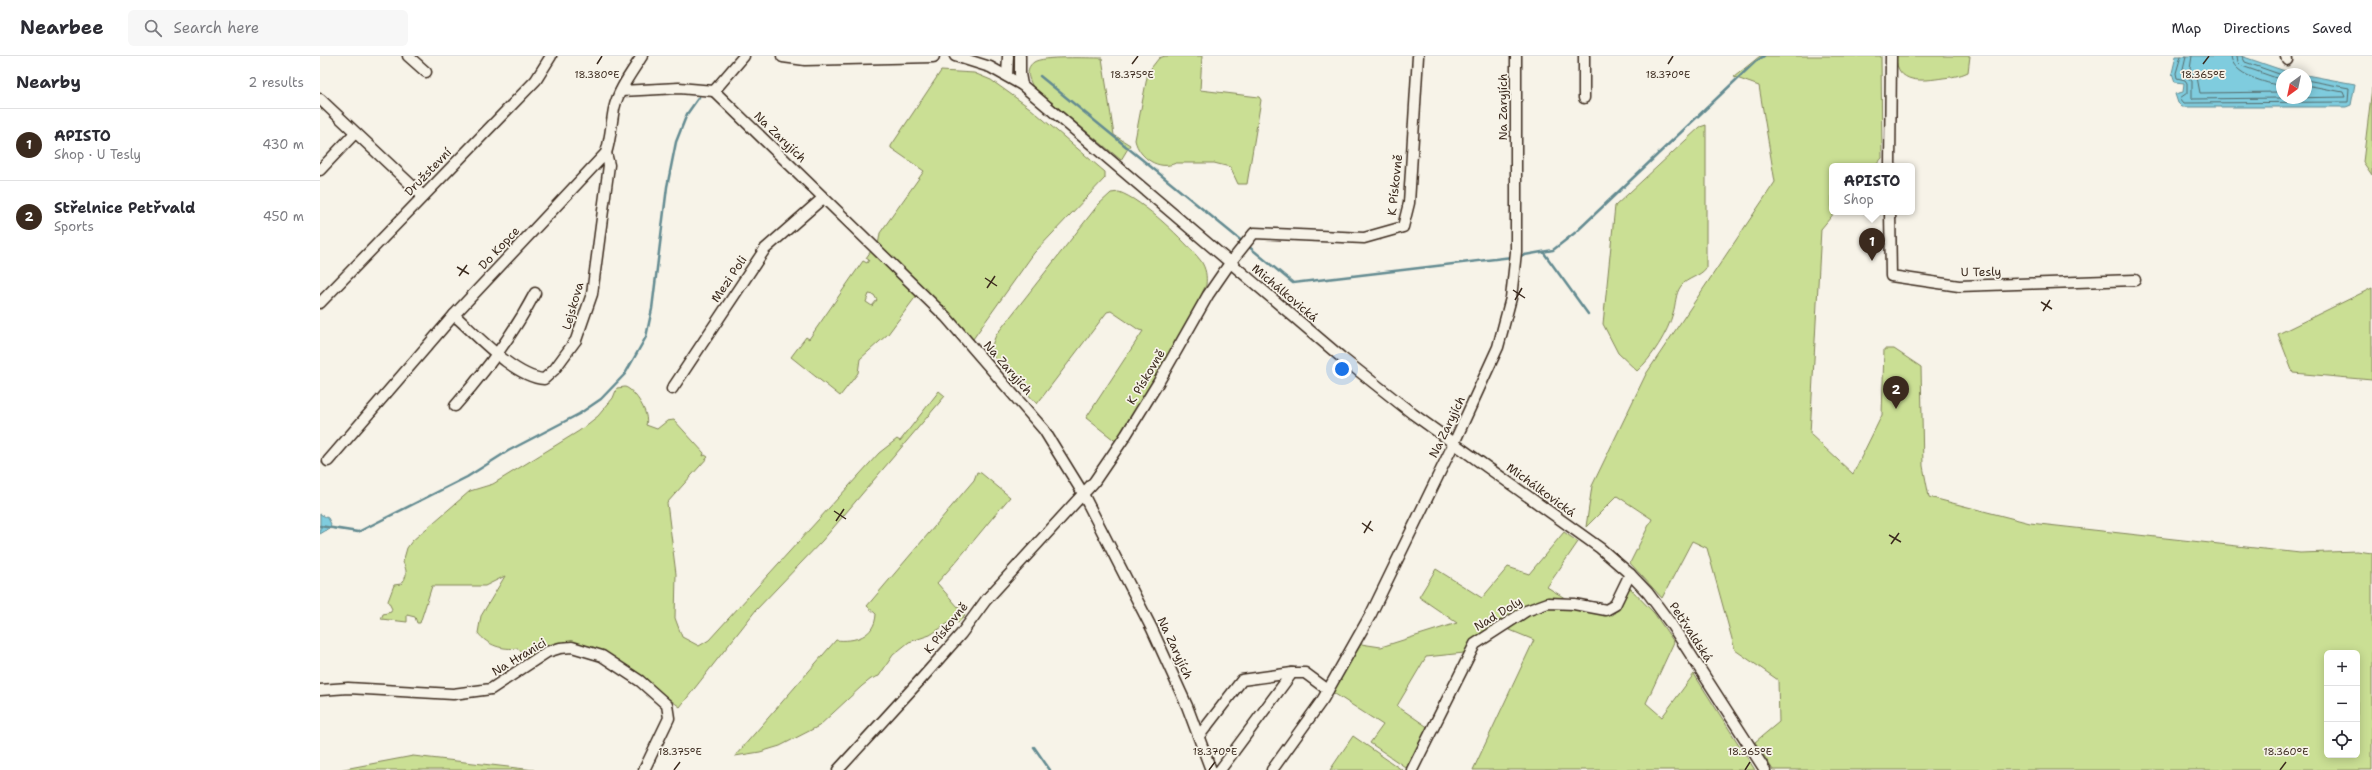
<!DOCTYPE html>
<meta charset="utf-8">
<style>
body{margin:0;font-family:"Shantell Sans",sans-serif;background:#f7f7f7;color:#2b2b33}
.controls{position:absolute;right:12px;bottom:12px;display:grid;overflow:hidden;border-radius:6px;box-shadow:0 2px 10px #0003}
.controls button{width:36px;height:36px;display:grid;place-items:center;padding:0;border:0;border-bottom:1px solid #e1e1e2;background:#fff;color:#2b2b33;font:20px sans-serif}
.compass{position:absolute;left:1956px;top:12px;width:36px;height:36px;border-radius:50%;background:#fff;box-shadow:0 2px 10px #0003;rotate:213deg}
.you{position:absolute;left:1022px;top:313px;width:14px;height:14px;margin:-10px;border:3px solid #fff;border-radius:50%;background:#1a73e8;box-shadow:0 0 0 6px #1a73e833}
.badge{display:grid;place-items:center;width:26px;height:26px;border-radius:50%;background:#3b2a1e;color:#fff;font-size:13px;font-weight:700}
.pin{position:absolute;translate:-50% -33px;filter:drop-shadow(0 1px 2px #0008)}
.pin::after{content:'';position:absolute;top:21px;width:14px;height:12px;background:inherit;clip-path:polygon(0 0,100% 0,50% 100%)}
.popup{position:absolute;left:1509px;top:107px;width:86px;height:52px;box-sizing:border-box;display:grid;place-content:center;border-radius:6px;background:#fff;filter:drop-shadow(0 1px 3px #0005);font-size:13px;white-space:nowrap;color:#7c7c81}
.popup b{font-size:15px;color:#2b2b33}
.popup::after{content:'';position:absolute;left:50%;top:100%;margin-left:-8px;border:8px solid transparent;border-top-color:#fff}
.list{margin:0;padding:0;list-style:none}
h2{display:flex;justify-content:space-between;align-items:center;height:52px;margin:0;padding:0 16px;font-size:17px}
h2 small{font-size:13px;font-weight:400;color:#7c7c81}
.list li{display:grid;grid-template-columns:26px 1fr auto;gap:12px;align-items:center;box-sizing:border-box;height:72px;padding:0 16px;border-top:1px solid #e1e1e2}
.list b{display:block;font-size:15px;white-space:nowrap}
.list p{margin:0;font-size:13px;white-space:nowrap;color:#7c7c81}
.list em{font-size:13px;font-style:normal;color:#7c7c81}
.icon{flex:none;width:22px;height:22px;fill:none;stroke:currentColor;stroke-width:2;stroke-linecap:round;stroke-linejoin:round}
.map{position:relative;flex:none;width:2052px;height:714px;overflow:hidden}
header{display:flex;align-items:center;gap:24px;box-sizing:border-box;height:56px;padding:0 20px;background:#fff;border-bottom:1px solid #e1e1e2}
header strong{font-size:19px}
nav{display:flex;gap:22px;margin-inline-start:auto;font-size:14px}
.search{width:280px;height:36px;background:#f7f7f7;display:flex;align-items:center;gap:10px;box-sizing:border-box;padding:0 14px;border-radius:6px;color:#7c7c81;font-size:15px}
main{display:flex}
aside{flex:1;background:#fff}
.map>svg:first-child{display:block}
.green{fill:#cadf94;stroke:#828459;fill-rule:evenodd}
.water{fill:#7fccde;stroke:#648b91}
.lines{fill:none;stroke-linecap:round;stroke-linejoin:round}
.shore{stroke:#566b6b;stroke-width:1}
.stream{stroke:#648b91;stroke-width:2.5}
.minor-casing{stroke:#3b2a1e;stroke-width:13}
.major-casing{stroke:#3b2a1e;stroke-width:15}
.minor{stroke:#f7f3e8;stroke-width:10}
.major{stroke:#f7f3e8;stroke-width:12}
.ticks{fill:none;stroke:#3b2a1e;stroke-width:1.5}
.labels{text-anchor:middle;stroke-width:3.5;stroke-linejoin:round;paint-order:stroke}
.street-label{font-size:12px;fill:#3b2a1e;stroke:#f7f3e8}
.ticks-label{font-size:10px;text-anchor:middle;fill:#3b2a1e;stroke:#f7f3e8;stroke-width:3.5;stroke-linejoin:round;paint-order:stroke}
</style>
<header>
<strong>Nearbee</strong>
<div class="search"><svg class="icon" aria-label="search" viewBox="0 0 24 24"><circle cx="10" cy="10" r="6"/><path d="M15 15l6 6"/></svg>Search here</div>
<nav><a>Map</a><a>Directions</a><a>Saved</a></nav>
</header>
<main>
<aside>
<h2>Nearby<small>2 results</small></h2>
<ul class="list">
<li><span class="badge">1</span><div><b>APISTO</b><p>Shop · U Tesly</p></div><em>430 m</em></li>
<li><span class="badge">2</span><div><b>Střelnice Petřvald</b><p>Sports</p></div><em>450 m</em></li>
</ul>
</aside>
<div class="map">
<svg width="2052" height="714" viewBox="0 0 2052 714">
<rect width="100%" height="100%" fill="#f7f3e8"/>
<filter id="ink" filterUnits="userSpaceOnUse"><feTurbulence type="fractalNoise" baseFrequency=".025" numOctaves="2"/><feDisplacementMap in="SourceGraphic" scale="8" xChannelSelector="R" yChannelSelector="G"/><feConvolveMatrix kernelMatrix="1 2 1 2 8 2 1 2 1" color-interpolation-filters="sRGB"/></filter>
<g filter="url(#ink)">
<g class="green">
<path d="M845,0H882L880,34L939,41L941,44L927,128H918L910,111L894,107H856C839,115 819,102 815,84L828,16L839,2Z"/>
<path d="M1440,0H1561L1562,102L1555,110H1512V156H1515L1501,173L1490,378L1533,418L1562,359L1564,293H1574L1601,311L1603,410L1609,441L1710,467L1980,497L2037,495L2052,497V714H1453L1435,686L1459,666L1458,624L1415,594L1387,492L1372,485L1342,542L1310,507L1332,463L1297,440L1266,471L1272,430L1326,318L1455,126L1439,30L1414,21ZM2007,597H2037V699H2007Z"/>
<path d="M1576,0H1650L1648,16C1640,20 1631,21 1623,22C1603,25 1576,29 1576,0Z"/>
<path d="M782,2L794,79L810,89L801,104L713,31C709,23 704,13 714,6C723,0 768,2 782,2Z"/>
<polygon points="621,15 654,17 671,24 710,52 785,116 785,122 714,197 653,283 558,190 560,177 604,115 571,92 571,90"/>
<polygon points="2052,32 2052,119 2043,106"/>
<path d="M1386,69V212C1381,220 1367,222 1361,230C1355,238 1356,248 1353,257C1348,276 1332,302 1317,315L1298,297L1283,268L1295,150L1380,71Z"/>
<path d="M799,136C823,144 865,185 881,205C886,213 887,220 886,229L853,297L798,387L766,362L823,275L819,274L791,255L787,256L717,348L673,300L670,294L676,279L778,149L791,137Z"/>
<path d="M551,195L597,239L568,278L540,303L538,317L520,340L471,301L486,281L489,283L543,205L547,207L549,204L546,202ZM549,238L554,239L557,244L552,250L546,246Z"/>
<polygon points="2052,232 2052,324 1973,317 1958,278"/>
<path d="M305,331C315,334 330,358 326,369L337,373L347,365L354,364L384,397L383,400L385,399L388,401L347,447L356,518L355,562L362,581L379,590L389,584L559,397L577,383L580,385L619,335L625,340L502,485L436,554L360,651L287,597L264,589L252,588L206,602L198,592C183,594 168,590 158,577L161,560L185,520L165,530H112L100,567H97L95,561L87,559V566L61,563L63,558L71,556L72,553L68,545L74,529L81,528C88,520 87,515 83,506L87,492L92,485L150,435L173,428L259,375L278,360L293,342L297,332Z"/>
<path d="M657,416L661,417L690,441C665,470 643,499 617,527L645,559L638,567L633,564L610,579L589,586L573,599L559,620L551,623L542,630L499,670L460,690L440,696L415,700L516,584C534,586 555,581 556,558L547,550L654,424Z"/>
<polygon points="1244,476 1258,486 1227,531 1248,544 1229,542 1210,548 1156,581 1144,597 1106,601 1077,650 1109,672 1088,713 1050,687 1063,669 1012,636 1041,588 1061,591 1137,567 1099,541 1116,513 1162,542 1188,511 1209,518"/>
<polygon points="1309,531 1334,557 1354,586 1326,647 1342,661 1374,618 1435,714 1153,714 1214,584 1185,572 1223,551 1248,551 1293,559"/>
<polygon points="1033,680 1082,714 1010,714"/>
<polygon points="93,700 214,714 19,714"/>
</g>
<g class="water">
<polygon points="1856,0 1921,0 1962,14 1979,18 1962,18 1962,42 1986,42 1986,19 2035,28 2031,49 2026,51 1862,51 1858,47 1855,38 1863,36 1864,27 1855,26 1852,17"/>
<polygon points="0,458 8,462 11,468 10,472 0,478"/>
</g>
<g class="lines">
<g class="shore">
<polyline points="1861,0 1856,17 1857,22 1865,24 1867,27 1867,37 1860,42 1864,47 2028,46 2029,32 1986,24"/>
<polyline points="1866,0 1862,17 1872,25 1872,43 1962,42"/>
<polyline points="1872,0 1870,13 1877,21 1880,37 1962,36"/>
<path d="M1911,0C1912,19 1946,27 1962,30"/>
<polyline points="1917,0 1918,6 1922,10 1962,24"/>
<polyline points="1922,0 1925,6 1962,19"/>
<polyline points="1966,42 2025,41 2023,36 1986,29"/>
</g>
<g class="stream">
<polyline points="720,20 924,187"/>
<polyline points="928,190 973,227 1192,201"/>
<polyline points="1224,197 1268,258"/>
<polyline points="1199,200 1233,194 1256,176 1435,6 1444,0"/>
<polyline points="0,470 38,476 147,421 188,395 259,358 281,343 305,318 326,281 332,253 347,131 356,86 367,58 379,41"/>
<polyline points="714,691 730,714"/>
</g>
<defs>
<g id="minor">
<polyline points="88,0 106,16"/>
<polyline points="424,0 394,35 626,261 724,374 761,434 832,573 867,650 891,714"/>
<polyline points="635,0 670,11 702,29 1021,301 1093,358 1280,492 1310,518 1328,537 1351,568 1445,714"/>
<polyline points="700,0 700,18 702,29"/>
<polyline points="1264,0 1264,42"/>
<polyline points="1966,0 1967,4"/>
<polyline points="687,20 688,0"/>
<polyline points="301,35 359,32 394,35"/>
<polyline points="0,43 103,140"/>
<polyline points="1570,110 1571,0"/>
<polyline points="0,114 35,77"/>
<polyline points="1570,156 1571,220 1639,230 1815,224"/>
<polyline points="0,247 216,24 231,0"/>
<path d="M134,259C157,279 194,321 224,323L234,314L256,284L272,238L289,109L286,97"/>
<polyline points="352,333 445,193 503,142"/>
<path d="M135,350C166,315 193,279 215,237"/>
<path d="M8,405L134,259L286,97C291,82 291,68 294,53C298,34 312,16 322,0"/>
<polyline points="0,634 28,632 133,638 171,633 227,596 240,592 252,591 282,600 320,625 347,649 349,662 324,714"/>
<polyline points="879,680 922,624 972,617 985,617 1008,634"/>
<polyline points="518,714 603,621 641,578 666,544 774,426 806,379 838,327 888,239 910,207 934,177 1044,182 1083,171 1089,147 1098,0"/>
<polyline points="900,714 972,617"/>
<polyline points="952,714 1003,643 1051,558 1134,387 1178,291 1191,242 1196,196 1196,0"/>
<polyline points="1092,714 1155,588 1206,555 1228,547 1254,548 1286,554 1295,549 1310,518"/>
</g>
<polyline id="major" points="463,0 485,3 613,0"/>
</defs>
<use href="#minor" class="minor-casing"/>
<use href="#major" class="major-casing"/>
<use href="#minor" class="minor"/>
<use href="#major" class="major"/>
</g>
</g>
<path class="ticks" d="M277,8L282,0M812,8L818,0M1348,8L1353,0M1883,8L1889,0M137,211L149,218M139,220L147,209M665,222L677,230M667,232L675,220M1193,234L1205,242M1195,244L1202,232M1721,246L1732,253M1723,255L1730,244M514,455L526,463M516,465L524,453M1042,467L1053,475M1044,477L1051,465M1569,479L1581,486M1571,488L1579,477M354,714L360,706M889,714L895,706M1425,714L1430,706M1960,714L1966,706"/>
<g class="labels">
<g class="street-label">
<text transform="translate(1183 51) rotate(-90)" y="4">Na Zaryjích</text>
<text transform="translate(460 81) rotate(44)" y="4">Na Zaryjích</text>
<text transform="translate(108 116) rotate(-46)" y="4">Družstevní</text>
<text transform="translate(1075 129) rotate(-84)" y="4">K Pískovně</text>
<text transform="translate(179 192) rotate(-47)" y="4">Do Kopce</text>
<text transform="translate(1661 216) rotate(-1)" y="4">U Tesly</text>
<text transform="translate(409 223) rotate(-56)" y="4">Mezi Poli</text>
<text transform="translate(965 237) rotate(40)" y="4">Michálkovická</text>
<text transform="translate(253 250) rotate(-74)" y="4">Lejskova</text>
<text transform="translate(688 312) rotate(49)" y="4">Na Zaryjích</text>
<text transform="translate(826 321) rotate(-59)" y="4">K Pískovně</text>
<text transform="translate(1127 371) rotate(-64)" y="4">Na Zaryjích</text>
<text transform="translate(1221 434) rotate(36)" y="4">Michálkovická</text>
<text transform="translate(1178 558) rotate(-31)" y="4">Nad Doly</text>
<text transform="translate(626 572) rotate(-51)" y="4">K Pískovně</text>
<text transform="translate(1371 576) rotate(57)" y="4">Petřvaldská</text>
<text transform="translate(855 592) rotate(65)" y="4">Na Zaryjích</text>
<text transform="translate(199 601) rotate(-31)" y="4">Na Hranici</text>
</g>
</g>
<g class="ticks-label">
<text x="277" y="22">18.380°E</text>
<text x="812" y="22">18.375°E</text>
<text x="1348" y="22">18.370°E</text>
<text x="1883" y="22">18.365°E</text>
<text x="360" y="699">18.375°E</text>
<text x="895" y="699">18.370°E</text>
<text x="1430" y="699">18.365°E</text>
<text x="1966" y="699">18.360°E</text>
</g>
</svg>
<div class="controls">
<button>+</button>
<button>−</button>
<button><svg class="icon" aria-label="locate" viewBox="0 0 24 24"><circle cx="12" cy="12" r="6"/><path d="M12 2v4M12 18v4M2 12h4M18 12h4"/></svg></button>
</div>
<svg class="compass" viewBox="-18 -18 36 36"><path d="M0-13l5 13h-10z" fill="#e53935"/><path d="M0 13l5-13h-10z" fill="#7c7c81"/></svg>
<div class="you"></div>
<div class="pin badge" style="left:1552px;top:205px">1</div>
<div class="popup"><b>APISTO</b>Shop</div>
<div class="pin badge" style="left:1576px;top:353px">2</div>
</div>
</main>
